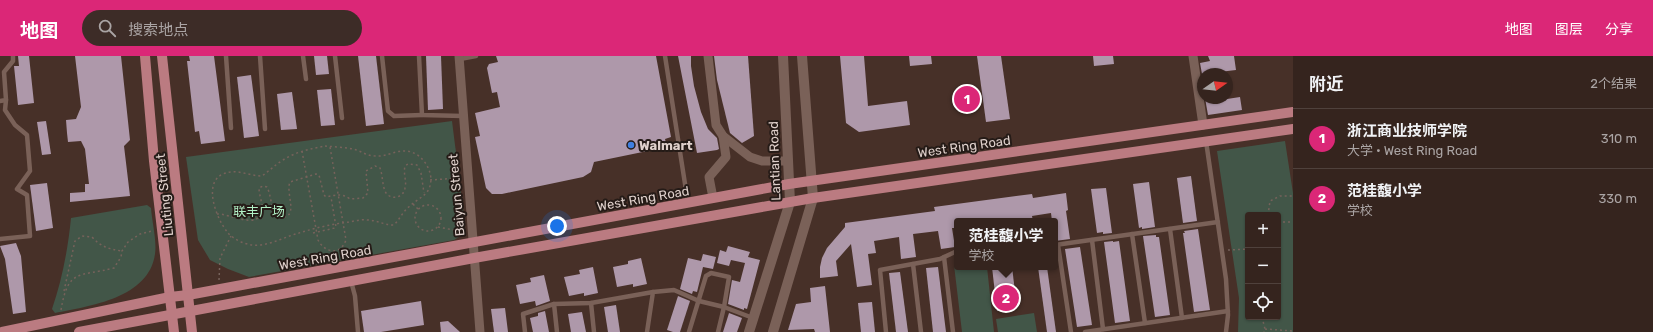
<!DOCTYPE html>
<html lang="zh">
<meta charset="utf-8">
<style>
body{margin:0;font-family:Rubik,"Noto Sans SC",sans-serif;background:#3d2c27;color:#f1f3f6}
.controls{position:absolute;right:12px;bottom:12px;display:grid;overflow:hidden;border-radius:4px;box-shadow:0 1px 3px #0004}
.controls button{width:36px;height:36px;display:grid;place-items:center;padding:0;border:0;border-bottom:1px solid #4f413c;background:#35241e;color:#f1f3f6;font:20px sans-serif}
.compass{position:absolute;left:1197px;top:12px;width:36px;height:36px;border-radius:50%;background:#35241e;box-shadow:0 1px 3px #0004;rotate:76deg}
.you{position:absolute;left:557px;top:170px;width:14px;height:14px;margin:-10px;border:3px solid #fff;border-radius:50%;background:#1a73e8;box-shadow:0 0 0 6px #1a73e833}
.badge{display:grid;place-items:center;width:26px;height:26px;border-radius:50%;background:#db2777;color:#fff;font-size:13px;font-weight:700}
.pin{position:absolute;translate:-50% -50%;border:2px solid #fff;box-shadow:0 1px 4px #0006}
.popup{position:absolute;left:954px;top:162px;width:104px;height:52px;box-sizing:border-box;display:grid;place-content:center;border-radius:4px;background:#35241e;filter:drop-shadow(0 1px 3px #0005);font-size:13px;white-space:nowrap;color:#aaa4a4}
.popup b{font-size:15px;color:#f1f3f6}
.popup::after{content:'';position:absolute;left:50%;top:100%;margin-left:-8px;border:8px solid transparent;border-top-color:#35241e}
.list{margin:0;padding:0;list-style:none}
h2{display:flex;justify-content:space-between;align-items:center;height:52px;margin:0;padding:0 16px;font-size:17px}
h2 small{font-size:13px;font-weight:400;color:#aaa4a4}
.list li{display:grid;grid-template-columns:26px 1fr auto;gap:12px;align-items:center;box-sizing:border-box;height:60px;padding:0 16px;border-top:1px solid #4f413c}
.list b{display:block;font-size:15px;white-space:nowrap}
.list p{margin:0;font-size:13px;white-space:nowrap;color:#aaa4a4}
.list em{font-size:13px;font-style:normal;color:#aaa4a4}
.icon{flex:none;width:22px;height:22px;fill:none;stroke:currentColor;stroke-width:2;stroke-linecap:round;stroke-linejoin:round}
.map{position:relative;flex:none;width:1293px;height:276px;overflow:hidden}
header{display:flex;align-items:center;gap:24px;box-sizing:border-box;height:56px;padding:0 20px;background:#db2777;color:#fff}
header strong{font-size:19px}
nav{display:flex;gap:22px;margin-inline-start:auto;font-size:14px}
.search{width:280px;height:36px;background:#3d2c27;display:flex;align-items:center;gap:10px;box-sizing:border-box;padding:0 14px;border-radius:22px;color:#aaa4a4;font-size:15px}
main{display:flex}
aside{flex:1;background:#35241e}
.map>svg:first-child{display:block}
.green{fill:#425648;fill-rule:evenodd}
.building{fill:#ae98aa}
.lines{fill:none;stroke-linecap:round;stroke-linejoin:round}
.path{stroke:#76625b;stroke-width:1.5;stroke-dasharray:2 3;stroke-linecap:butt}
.service{stroke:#7a6158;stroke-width:4.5}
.minor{stroke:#7a6158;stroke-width:9}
.tertiary{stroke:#7a6158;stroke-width:10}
.primary{stroke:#bb7b81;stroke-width:10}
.shop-dot{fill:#3f7fe0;stroke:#251b17;stroke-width:1.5}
.labels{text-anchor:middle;stroke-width:4;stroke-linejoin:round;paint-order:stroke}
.poi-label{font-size:13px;font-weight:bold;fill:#dfd0cb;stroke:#251b17;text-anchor:start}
.street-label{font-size:13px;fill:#dfd0cb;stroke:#251b17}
.park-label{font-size:13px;fill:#b2f0c6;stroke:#251b17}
</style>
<header>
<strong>地图</strong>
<div class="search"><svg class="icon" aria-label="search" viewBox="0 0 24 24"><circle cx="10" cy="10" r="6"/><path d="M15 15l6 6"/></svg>搜索地点</div>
<nav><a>地图</a><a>图层</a><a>分享</a></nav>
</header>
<main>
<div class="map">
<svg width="1293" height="276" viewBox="0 0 1293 276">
<rect width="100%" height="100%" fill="#473028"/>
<g class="green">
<polygon points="452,65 465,168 462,179 454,184 249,221 228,213 210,204 198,184 186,101"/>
<path d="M1285,85L1293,137V276H1238L1239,242L1217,95ZM1248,159H1278V261H1248Z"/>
<path d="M147,149L151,152C152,166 157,185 155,198C149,242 90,250 55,257L52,253C62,224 68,193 71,162Z"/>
<polygon points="954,209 957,209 957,211 987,211 994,276 962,276"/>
<polygon points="1034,257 1037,276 998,276 996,263"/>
</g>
<g class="building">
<polygon points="18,0 29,0 34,47 18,49 14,10 19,10"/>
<polygon points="75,0 121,0 130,84 124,90 130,140 70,146 70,137 85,136 85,128 89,128 85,93 81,85 68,86 67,77 66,64 76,63 81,51"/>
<polygon points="189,0 214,0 225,85 201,88 199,75 195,76 187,5 190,5"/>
<polygon points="314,0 327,0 329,18 316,19"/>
<polygon points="358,0 376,0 384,68 366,70"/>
<polygon points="426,0 441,0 443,53 428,54"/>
<polygon points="496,0 656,0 671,81 665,83 667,91 594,106 591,116 583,121 502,138 492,138 486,132 475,81 480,80 475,57 500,51 497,36 492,37 487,12 489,8 498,6"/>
<polygon points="678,0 691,0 691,10 694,30 701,56 708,73 717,82 719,93 717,94 697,97"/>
<polygon points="714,0 748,0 754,80 742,87 730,77 717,24"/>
<polygon points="840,0 864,0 868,50 907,45 910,69 859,76 846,67"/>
<polygon points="909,0 931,0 932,8 910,10"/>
<polygon points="977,0 1001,0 1010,63 986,66"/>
<polygon points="1093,0 1113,0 1114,8 1094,10"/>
<polygon points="1208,0 1234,0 1236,14 1202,18 1200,7 1210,5"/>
<polygon points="251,19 259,80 244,82 237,21"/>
<polygon points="331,33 335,69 321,70 317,34"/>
<polygon points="292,36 297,73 281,74 277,38"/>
<polygon points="1240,41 1242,54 1208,59 1205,42 1213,42 1214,45"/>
<polygon points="46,65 51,98 42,99 37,66"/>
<polygon points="1191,120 1197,165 1183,167 1177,122"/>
<polygon points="1149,126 1155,171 1142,173 1142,171 1139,172 1133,128"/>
<polygon points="47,127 53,172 36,175 30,129"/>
<polygon points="1106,132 1112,177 1103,178 1103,176 1097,177 1091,133"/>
<polygon points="1066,137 1068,154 1066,155 1070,183 1055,185 1055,165 1052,165 1051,157 1032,160 1033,165 1017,165 1017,162 1000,165 957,165 957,172 952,172 955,191 941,193 938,175 913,178 916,201 901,203 899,181 874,185 876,197 868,198 872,229 857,231 851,188 836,205 838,220 820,222 820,211 822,202 827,192 845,171 845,167 935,155 934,151 1032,138 1033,142"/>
<polygon points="1198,173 1210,254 1194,256 1183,177 1185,177 1184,175"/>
<polygon points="1156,179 1156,181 1159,181 1170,259 1155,261 1143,180"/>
<polygon points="1113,185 1113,186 1119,185 1130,265 1115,267 1104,186"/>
<polygon points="16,187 21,200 26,256 13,258 5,203 0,190"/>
<polygon points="728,190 750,196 748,201 760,204 747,253 744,252 744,254 728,248 732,224 740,226 745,207 731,204 729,210 717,207 720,194 726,196"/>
<polygon points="1080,191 1092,269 1077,271 1065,193"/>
<polygon points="703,198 716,201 713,213 703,211 697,236 693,235 692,238 680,233 688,202 701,205"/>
<polygon points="641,202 647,228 633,231 633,228 617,231 613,211 628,208 628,205"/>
<polygon points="593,211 598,237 584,240 584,237 569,240 564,221 580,218 579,214"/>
<polygon points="938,211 946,276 933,276 926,212"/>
<polygon points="992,211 1012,211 1017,252 997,255"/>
<polygon points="1038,211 1047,211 1056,276 1047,276"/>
<polygon points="900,216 908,276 896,276 889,217"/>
<polygon points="544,219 550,245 536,250 535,245 520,248 516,229 531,226 530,222"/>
<polygon points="825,230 830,276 815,276 814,273 788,274 796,248 811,246 810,232"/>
<polygon points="678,240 690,245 680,276 673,276 667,274"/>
<polygon points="421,245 424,269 381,276 364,276 361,255"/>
<polygon points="872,246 875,276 861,276 858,247"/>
<polygon points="616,249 620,276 608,276 604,251"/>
<polygon points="505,252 508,276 494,276 491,253"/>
<polygon points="545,255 549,276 533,276 530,262 538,260 538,257"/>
<polygon points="582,256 586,276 571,276 568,258"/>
<polygon points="729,257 742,262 737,276 723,276"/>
<polygon points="448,265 460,276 441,276 440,266"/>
</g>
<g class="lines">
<g class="path">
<path d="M325,90C334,91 344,91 353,93C361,95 367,100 376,100C386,101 396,94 406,95C424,96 438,121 427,136C422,142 415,145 410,150C403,155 400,163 394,169C383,169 377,164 367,164C362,163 355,165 349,166C332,168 315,172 299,177C284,181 267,191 252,189C244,188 233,183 228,177C217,164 202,127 223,118C236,112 249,120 262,120C269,115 275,109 283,104C295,96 310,93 325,90Z"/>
<path d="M302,95L318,184C325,197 340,200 346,184L330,91"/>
<polyline points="430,124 460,122"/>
<polyline points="413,148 418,153"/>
<circle cx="428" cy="162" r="13"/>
<path d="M217,158C229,157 259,175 262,154C263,148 259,139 259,132L263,130L267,131C272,141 270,153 278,161C301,164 285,138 290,126L316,118L319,119L324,139L326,141C336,139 342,137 350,143L363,142L368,137L366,115L375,110L380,112C383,120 382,130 386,137C392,145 404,141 405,132C407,125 403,118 405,110L408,108L417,109L421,117L424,137"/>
<polyline points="1268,159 1270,145 1280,140 1293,140"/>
<polyline points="1278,166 1293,166"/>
<polyline points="438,171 464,176"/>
<polyline points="313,177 335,172 336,171 331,141"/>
<polyline points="1228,194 1248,193"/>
<polyline points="219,224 220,202 231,180"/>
<path d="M64,235L75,185L82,180L92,181C101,191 109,193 122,195"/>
<path d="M61,254C68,212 79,221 114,212L121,201L122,195L128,186L140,178L152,175"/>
<polyline points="1262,261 1265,273 1264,276"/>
<polyline points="1265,273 1293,275"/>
</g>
<g class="service">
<polyline points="226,0 231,72"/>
<polyline points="260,0 265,73"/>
<polyline points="303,0 306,23"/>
<polyline points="335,0 342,62"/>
<polyline points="382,0 388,55 394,60 422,59"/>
<polyline points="419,0 422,59 463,60"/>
<polyline points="665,0 688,147"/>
<polyline points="460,3 476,0"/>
<polyline points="0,45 6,44 4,16 13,5 13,0"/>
<polyline points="1206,85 1226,223 1228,259 1226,276"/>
<polyline points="1170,173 1182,262"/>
<polyline points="1132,178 1145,267"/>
<polyline points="0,183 30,180 27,139 17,133 30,115 27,79 15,69 5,54 6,44"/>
<polyline points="1092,184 1103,273"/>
<polyline points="1055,189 1218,166"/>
<polyline points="1058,189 1071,276"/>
<polyline points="944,201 953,276"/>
<polyline points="913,208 921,276"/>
<polyline points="351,225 355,240 358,276"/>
<polyline points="591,247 594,276"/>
<polyline points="554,248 557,276"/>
<polyline points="525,276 523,258 554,248 591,247 653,236"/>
<polyline points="647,276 653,236 674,234 699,245 724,251 753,262"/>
<polyline points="689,276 706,220 711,217 729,221 724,251 718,276"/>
<polyline points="886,276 880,214 940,203 957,195"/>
<polyline points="1085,276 1228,255"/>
</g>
<g class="minor">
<polyline points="459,0 480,276"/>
<polyline points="708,0 716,69 723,80 750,101 762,105 788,105"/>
<polyline points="1193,0 1203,69"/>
<polyline points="713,142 709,121 726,101 723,80"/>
</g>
<g class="tertiary">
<polyline points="749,276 790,146 783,0"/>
<polyline points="773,276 813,142 802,0"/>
</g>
<g class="primary">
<polyline points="145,0 154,105 174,276"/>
<polyline points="162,0 192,276"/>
<polyline points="2,276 170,241 188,239 789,128 1293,56"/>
<polyline points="79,276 474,202 813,142 1293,73"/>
</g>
</g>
<circle class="shop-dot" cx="631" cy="89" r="4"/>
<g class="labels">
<g class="poi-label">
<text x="639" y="94">Walmart</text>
</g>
<g class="street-label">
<text transform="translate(964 90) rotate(-8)" y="5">West Ring Road</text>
<text transform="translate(774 105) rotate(-92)" y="5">Lantian Road</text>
<text transform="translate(164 139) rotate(-96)" y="5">Liuting Street</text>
<text transform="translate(456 139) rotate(-95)" y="5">Baiyun Street</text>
<text transform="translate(643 142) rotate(-10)" y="5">West Ring Road</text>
<text transform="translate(325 201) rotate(-10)" y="5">West Ring Road</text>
</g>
<g class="park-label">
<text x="259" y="160">联丰广场</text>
</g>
</g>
</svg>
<div class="controls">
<button>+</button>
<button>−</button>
<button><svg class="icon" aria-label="locate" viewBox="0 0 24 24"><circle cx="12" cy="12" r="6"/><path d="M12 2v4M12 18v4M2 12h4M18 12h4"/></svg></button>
</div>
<svg class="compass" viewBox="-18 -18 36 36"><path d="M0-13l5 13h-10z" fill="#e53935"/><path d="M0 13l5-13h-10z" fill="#aaa4a4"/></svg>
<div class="you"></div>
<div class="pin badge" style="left:967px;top:43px">1</div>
<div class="pin badge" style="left:1006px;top:242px">2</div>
<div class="popup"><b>范桂馥小学</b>学校</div>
</div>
<aside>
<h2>附近<small>2个结果</small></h2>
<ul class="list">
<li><span class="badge">1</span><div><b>浙江商业技师学院</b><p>大学 · West Ring Road</p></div><em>310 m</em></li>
<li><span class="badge">2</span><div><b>范桂馥小学</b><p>学校</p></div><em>330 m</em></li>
</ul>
</aside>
</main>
